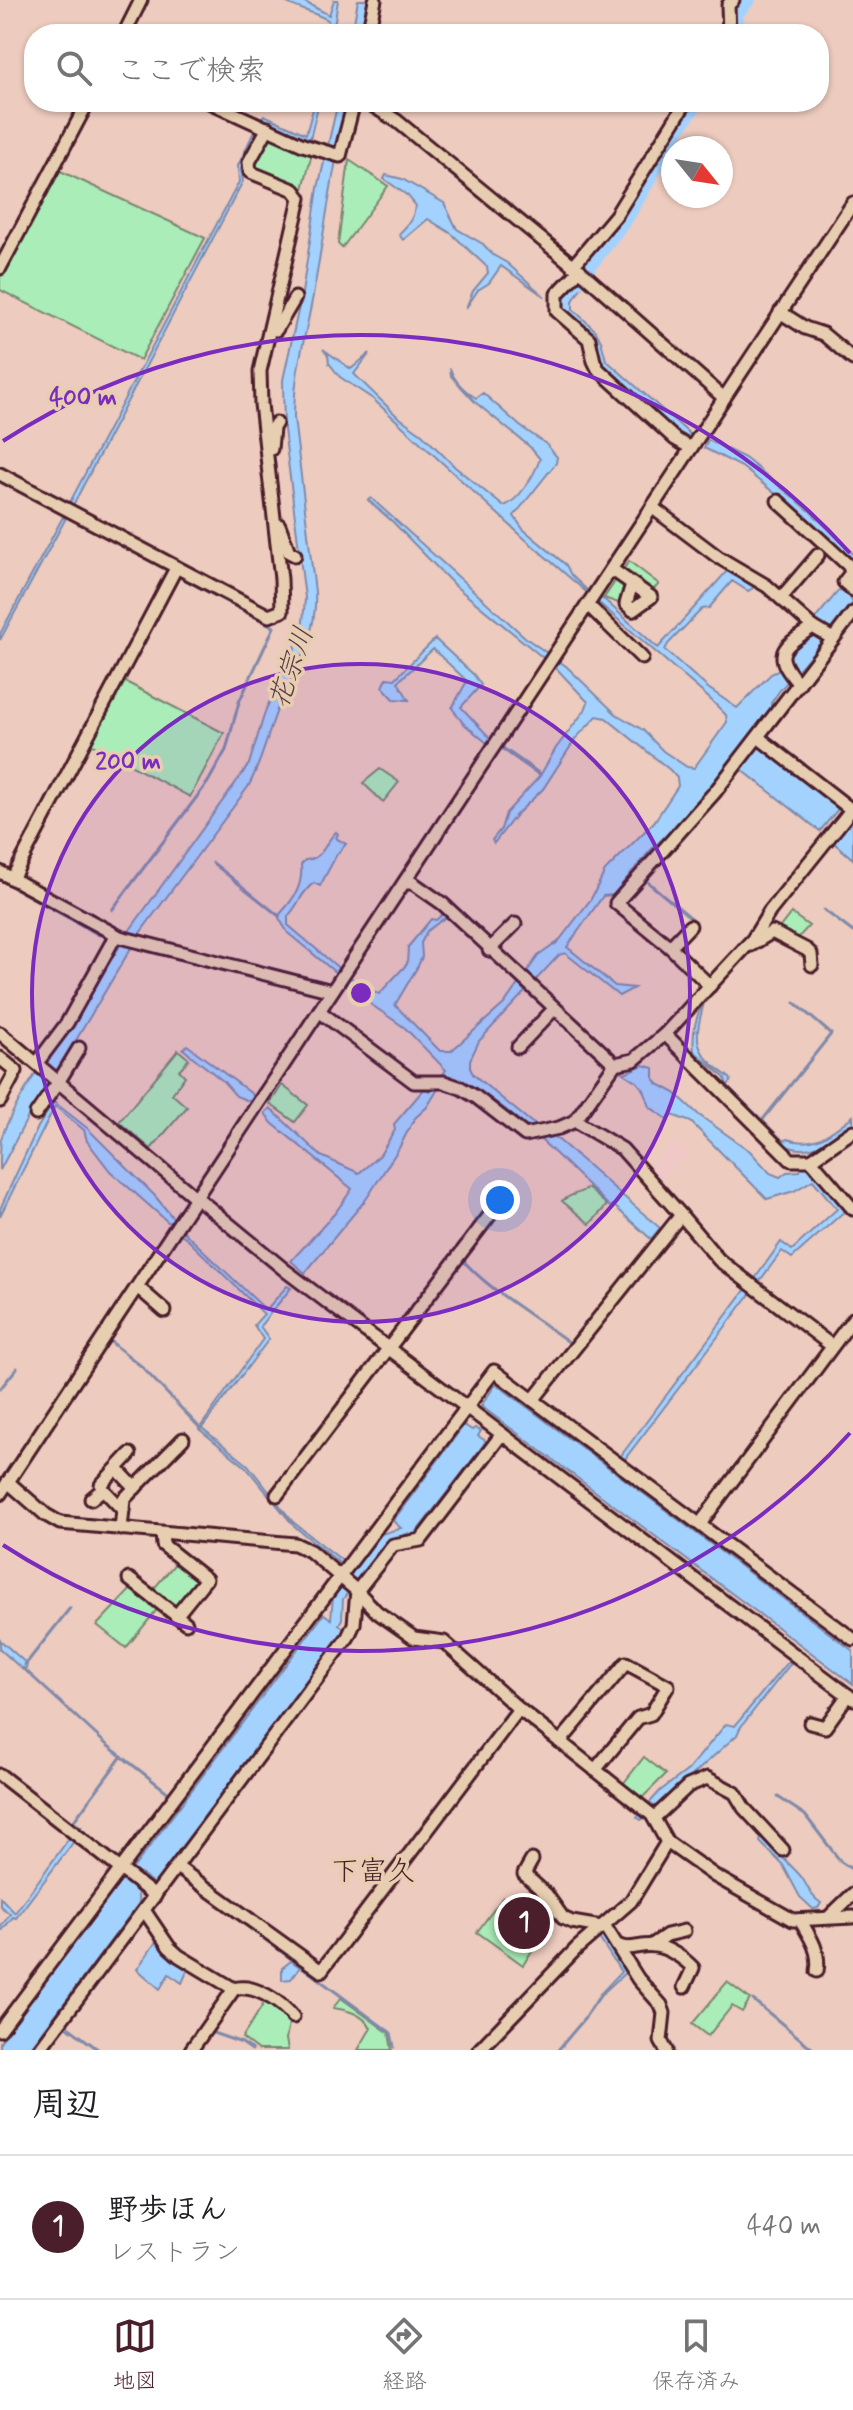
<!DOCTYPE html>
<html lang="ja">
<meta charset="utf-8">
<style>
body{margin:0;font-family:Mynerve,"Klee One",sans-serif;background:#f6f6f6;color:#202124}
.compass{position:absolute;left:661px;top:136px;width:72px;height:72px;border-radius:50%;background:#fff;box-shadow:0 2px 6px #0004;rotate:120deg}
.you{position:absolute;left:500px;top:1200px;width:28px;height:28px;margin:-20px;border:6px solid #fff;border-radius:50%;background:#1a73e8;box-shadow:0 0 0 12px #1a73e833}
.badge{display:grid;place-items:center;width:52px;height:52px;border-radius:50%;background:#4a1f2b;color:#fff;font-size:26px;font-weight:700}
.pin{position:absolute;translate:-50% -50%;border:4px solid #fff;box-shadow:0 2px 8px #0006}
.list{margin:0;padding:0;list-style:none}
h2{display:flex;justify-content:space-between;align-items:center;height:104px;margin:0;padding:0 32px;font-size:34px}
h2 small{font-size:26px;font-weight:400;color:#757577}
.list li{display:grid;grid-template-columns:52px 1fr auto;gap:24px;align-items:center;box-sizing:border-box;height:144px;padding:0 32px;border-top:2px solid #e0e0e0}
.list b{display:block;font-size:30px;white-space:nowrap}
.list p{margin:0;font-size:26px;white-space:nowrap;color:#757577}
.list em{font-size:26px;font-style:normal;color:#757577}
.icon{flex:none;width:44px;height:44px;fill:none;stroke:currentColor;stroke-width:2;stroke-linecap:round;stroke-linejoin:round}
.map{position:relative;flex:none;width:853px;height:2050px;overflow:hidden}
.search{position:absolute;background:#fff;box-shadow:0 2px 6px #0004;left:24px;right:24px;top:24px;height:88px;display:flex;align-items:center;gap:20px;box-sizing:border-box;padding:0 28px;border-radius:32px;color:#757577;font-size:30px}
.sheet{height:248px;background:#fff}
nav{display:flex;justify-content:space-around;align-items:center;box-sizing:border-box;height:112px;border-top:2px solid #e0e0e0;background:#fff;font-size:22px;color:#757577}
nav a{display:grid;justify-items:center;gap:4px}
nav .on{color:#4a1f2b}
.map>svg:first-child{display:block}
.built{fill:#f0c9c7}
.green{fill:#aaedb8;stroke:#7a8672;stroke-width:2}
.water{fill:#a4d2ff;stroke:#808aaa;stroke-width:2}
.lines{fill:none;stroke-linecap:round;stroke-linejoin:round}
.stream{stroke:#808aaa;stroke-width:3}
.canal{stroke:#a4d2ff;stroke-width:12}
.minor-casing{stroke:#4a1f2b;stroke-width:17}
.minor{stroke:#e8ceb0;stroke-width:11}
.ring{fill:none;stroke:#7b2cbf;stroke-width:4}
.labels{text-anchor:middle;stroke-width:7;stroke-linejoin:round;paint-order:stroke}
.water-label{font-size:28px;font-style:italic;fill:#583a4b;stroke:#e8ceb0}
.neighbourhood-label{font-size:28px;fill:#4a1f2b;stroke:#e8ceb0}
.centre{fill:#7b2cbf;stroke:#e8ceb0;stroke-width:4}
.ring-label{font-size:24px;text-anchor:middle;font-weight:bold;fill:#7b2cbf;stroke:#e8ceb0;stroke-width:7;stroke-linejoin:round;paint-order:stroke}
</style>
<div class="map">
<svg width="853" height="2050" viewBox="0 0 853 2050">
<rect width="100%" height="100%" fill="#edcbbe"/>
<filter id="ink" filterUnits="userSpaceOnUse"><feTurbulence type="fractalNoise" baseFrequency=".0125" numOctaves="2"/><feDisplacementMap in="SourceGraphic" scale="16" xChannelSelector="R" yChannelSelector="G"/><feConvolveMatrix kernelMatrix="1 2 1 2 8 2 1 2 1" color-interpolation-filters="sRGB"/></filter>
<g filter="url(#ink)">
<polygon class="built" points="675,1141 689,1155 661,1181 648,1166"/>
<g class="green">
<polygon points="269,134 312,153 301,197 253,171 252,163"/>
<polygon points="349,160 388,186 342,248 338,244"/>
<polygon points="56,169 205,238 140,360 0,290 0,274"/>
<polygon points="629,561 659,584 650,593 621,573"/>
<polygon points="618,577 628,585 624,605 604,598"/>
<polygon points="122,680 224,733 190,797 89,743"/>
<polygon points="380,769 399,782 383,802 363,783"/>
<polygon points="791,913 809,926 795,941 777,931"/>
<polygon points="178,1050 189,1059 179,1070 185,1076 172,1094 187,1107 151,1149 119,1122"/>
<polygon points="282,1085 308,1105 295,1122 270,1104"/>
<path d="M588,1188L607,1205L590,1224L562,1201C570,1194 579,1194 588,1188Z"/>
<polygon points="178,1560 200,1579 174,1611 151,1592"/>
<polygon points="133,1587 159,1607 126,1648 97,1625"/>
<polygon points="644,1757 666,1774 642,1798 623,1784"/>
<polygon points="527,1892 544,1900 555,1914 523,1965 477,1932 503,1897 518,1905"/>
<polygon points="727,1982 750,1999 742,2012 732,2006 708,2036 692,2024"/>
<path d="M341,1998L389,2033L392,2050H358L371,2028C363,2014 348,2010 333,2008Z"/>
<polygon points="266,2000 290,2018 286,2039 288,2050 258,2050 242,2038"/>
</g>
<g class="water">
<path d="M281,0H301L329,15L334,0H338L333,34H327L328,20C312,11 296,9 281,0Z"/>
<polygon points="358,0 371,0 364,34 352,34"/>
<polygon points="315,102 319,102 310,139 260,119 264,115 306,134"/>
<path d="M338,102H349C333,164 325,227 314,290C306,337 294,369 294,418L315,592C318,638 293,671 277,710C267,736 262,762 248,787L140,933L45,1092L32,1109L0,1170C0,1160 0,1148 1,1139C11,1110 43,1058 64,1037L127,934L249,764L266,709L293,654L303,622L305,598L284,429L283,380L302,293L318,188Z"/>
<polygon points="256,127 260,129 243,162 241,169 243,181 73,505 69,504 239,182 238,166"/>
<polygon points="386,175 402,179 444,203 457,229 483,244 493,255 507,263 545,297 501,266 489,283 478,290 466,308 473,291 488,273 487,267 452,234 428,219 403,240 399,234 411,221 416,206 408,196 384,179"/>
<path d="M580,276L585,281L573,301V309L595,330L601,341L606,360L692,436L688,442L599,366C590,342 560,323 560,297Z"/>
<path d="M323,349L351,369L370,353L354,374L397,416L422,434L455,467L503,506C519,502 534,475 540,459L530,447L475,402L451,376L450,368C454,381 465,391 476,398L483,393L520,426L546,444L557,457L556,463L514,516L523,529L566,565L571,575L588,591L606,601L658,648L727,571L730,570L756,586L748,591L732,581L709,608L702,609L668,644L665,650L708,688L737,708L771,674L786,667L783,658L839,590L851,592L849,596L853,603L832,629L825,631L824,640L780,690L771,703V710L688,814L650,851L613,895L603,896L567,947L615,986L634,988L619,996L565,953L559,955L479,1041L470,1060V1068L473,1074L488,1087L531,1122L553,1135L660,1228L651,1239L613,1205L610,1207C577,1175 491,1084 449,1078L438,1089L427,1107L414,1119L399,1148L367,1198L305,1273L291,1261L335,1213L352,1189L272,1123L265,1113L270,1108L321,1156L359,1173L380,1155L395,1130L394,1124L424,1089L430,1091L446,1070L405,1028L359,996L336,973L288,933L279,918L280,914C294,899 303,886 301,865L305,860C324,859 324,843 336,832L338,834L336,838L346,844L337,854L320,886L314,883C303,889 298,906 288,916V925L349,977L379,994L407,964L408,947L431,919L436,920L443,914L446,917L427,931L421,943L422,957L418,966L395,1005L440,1051H451L504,1004L538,956L558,942L591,899L605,871L654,822L678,786L677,778L670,770L606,718L597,716L576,738L543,789L516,815L494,843L492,840L501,829L506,813L540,776L492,742L487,743L463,723L452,708L467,681L433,649L398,682L409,700L394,699L383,687L387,678L395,679L435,639L474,675L481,685L461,707L491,739L541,774L556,748L585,710L588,702L558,670L454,585L393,522L368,500L371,498L527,639L566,666L616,714L643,730L663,751L687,767L694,768L727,722L726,715L710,699L525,539L373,399L340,377L329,363L328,355Z"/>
<polygon points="708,440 745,458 811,512 853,554 853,571 788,504 742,467 704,448"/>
<polygon points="64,515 67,516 0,640 0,634"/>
<polygon points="761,745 839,808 820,831 741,769 757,746"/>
<polygon points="853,819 853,859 834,843"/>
<path d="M705,999C694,1040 691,1051 730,1078L731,1081L727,1086L725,1078L694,1051C692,1033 696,1015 705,999Z"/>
<polygon points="187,1045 252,1094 254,1097 251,1102 236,1096 223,1081 183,1049"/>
<polygon points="643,1065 654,1068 654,1078 658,1084 675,1093 699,1115 750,1151 770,1173 780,1177 787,1172 800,1171 802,1166 808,1165 846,1210 792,1258 782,1251 758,1283 754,1280 781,1242 792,1250 837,1209 813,1180 794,1191 767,1199 691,1122 672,1115 667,1119 650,1107 644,1090 637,1082 620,1071 625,1073"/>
<polygon points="54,1102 87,1128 155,1196 187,1235 266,1310 287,1286 291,1288 260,1326 269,1339 202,1428 248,1465 293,1522 344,1562 342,1565 294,1526 246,1467 199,1429 263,1339 254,1325 264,1314 186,1238 110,1171 87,1141 84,1130 55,1106 0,1216 0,1209 38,1127"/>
<path d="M853,1116V1125C830,1140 812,1157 784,1145L783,1141L787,1139C817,1148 830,1133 853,1116Z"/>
<polygon points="746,1289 751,1293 624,1460 620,1457"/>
<polygon points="496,1384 612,1470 616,1467 615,1472 853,1651 853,1684 481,1406"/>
<polygon points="464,1425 472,1430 475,1428 481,1431 478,1436 486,1441 476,1455 414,1535 409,1533 387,1541 343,1599 342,1619 339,1624 345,1630 154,1884 141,1874 138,1876 129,1869 131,1866 134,1867 324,1614 331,1619 333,1597 381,1534 401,1528 393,1521"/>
<polygon points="0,1640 27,1664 26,1669 23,1670 0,1649"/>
<polygon points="788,1661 791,1663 740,1728 737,1735 654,1810 641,1820 637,1817 660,1791 688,1770 726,1724 735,1726"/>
<polygon points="70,1837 75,1840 16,1918 13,1917 0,1933 0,1928 10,1914 0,1906 0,1897 15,1913"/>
<path d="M761,1838C764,1839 799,1873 802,1878C809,1888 810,1896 821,1903L818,1908L813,1909L800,1897L783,1865L760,1842Z"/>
<polygon points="122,1880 137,1890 139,1903 29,2050 0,2050 0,2042"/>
<polygon points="605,1933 605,1939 627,1971 602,1994 585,2018 600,1994 621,1972 599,1938"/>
<polygon points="158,1939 189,1967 182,1983 169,1974 160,1989 137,1969"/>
<polygon points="291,1961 300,1967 291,1979 282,1980 282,1968"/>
</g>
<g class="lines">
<g class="stream">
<polyline points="64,518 65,516 170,571"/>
<polyline points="213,863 279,916"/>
<polyline points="644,879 696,922"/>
<polyline points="0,880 99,935"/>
<polyline points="112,910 208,782 226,750 239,702 274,627 176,575"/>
<polyline points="824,910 853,932"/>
<polyline points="727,1086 783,1141"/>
<polyline points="761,1122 831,1034 795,1003"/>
<path d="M462,1259C488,1290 536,1317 570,1343"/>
<polyline points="111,1342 141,1366 200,1428"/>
<polyline points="543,1379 584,1324"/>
<polyline points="0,1389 17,1368"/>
<polyline points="364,1591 376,1600"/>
<polyline points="25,1665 70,1608"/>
<polyline points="23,1668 107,1745 170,1794"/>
<polyline points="778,1797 805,1815 841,1862 853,1870"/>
<polyline points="81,1827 73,1822 122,1756"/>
<polyline points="178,1875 391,2033 394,2047"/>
<polyline points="321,1962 509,1710"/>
<polyline points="753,2000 814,2050"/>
<polyline points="64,2024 99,2050"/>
<polyline points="213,2033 242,2043 252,2050"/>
<polyline points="558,2050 585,2018"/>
</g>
<g class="canal">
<polyline points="737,34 737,14 750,0"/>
<polyline points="578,283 629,216 678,131 699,102"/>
</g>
<defs>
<g id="minor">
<polyline points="124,34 141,0"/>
<polyline points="368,34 375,0"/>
<polyline points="729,34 728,5 733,0"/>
<polyline points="209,102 303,145 340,156 354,102"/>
<polyline points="367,102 397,121 585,275 724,398"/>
<polyline points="573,266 616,215 686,102"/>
<polyline points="0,268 88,102"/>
<polyline points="580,270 557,294 557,311 589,339 594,361 598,369 675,439 691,448"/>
<polyline points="780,312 805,328 823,334 853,359"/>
<polyline points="276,330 295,298"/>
<polyline points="271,449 273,428 276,423"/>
<polyline points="0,474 269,616 282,611 281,579 261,404 260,371 300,198 294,190 250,172 249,162 268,128"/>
<polyline points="778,501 849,566 851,573 844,582 853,590"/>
<polyline points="657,511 718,557 767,586 813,627 833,639"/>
<polyline points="279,525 289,552 295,555"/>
<polyline points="611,570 617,573 651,597 633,610 626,604 632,584"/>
<polyline points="781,598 818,555"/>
<polyline points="593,610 642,658"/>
<path d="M799,684C771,653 782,648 813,627"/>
<polyline points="758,737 853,811"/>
<polyline points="0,872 120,937 332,991"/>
<polyline points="12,879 176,568"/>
<polyline points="404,883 413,883 443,904 615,1064"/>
<polyline points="751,945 772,932 807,950 811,954 812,965"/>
<polyline points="670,947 690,926"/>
<polyline points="489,950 515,924"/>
<polyline points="710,986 670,947 616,903 715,792 853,613"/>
<polyline points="319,1011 414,1082 444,1082 461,1088 476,1097 525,1135 559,1128 575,1121 615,1064 634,1060 665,1034 791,1160 811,1160 853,1131"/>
<polyline points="0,1033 195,1197"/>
<polyline points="665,1034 753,939 770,911 851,810"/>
<polyline points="518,1047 554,1009"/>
<polyline points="0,1058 16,1071 0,1101"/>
<polyline points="37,1063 67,1023 116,935"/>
<polyline points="59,1081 79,1048"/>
<polyline points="36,1114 54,1088"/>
<polyline points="575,1121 622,1149 681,1215"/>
<polyline points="811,1160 853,1209"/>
<polyline points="201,1201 286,1271 853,1699"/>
<polyline points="142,1291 165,1311"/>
<polyline points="533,1400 681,1215 719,1260 832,1346"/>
<polyline points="117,1469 135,1488"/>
<polyline points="8,1482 46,1515 60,1523 295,1544 310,1551 357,1591 377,1612 414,1638 444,1642 519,1709 652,1815 667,1842 715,1876 793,1920 853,1917"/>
<polyline points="101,1485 130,1454"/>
<polyline points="0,1494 853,203"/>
<polyline points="277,1495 496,1207"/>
<polyline points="91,1499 103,1489 123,1510"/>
<polyline points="700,1524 853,1319"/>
<polyline points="121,1529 124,1499 183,1439"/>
<polyline points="162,1533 163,1545 206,1579 176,1616"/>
<polyline points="129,1579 186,1623"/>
<polyline points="810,1723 825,1727 848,1695"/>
<polyline points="560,1742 626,1663 668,1686 651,1714 638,1718 595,1770"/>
<polyline points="0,1775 155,1896"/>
<polyline points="654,1818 688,1786 707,1778 735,1793 744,1808 783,1850"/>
<polyline points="532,1860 524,1874 546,1894 563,1918 572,1922 601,1927"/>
<polyline points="177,1867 321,1971 519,1709"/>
<path d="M144,1910L169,1947L179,1956L234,1989C254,1983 281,2002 293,2017"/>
<polyline points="829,1917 853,1894"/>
<path d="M800,1920C809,1935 821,1952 817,1971"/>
<polyline points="604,1925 638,1979 661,2005 664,2013 661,2041 666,2050"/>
<path d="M617,1945C632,1952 640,1943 655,1946C667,1947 685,1959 693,1968L684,1987"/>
<polyline points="652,1945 667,1935 684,1931"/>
<polyline points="0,2030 494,1371 853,1639"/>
<polyline points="39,2050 348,1637 354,1624 357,1591 393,1545 421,1540 502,1434"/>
<polyline points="191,2050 234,1989"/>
<polyline points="479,2050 577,1948 631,1901 667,1842"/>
</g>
</defs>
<use href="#minor" class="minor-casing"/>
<use href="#minor" class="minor"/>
</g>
</g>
<circle cx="361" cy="993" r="329" fill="#7b2cbf" fill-opacity=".12"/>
<g class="ring">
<circle cx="361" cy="993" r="329"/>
<path d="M850 1433A658 658 0 0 1 3 1545M3 441A658 658 0 0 1 850 553"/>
</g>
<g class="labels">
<g class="water-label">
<text transform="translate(290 667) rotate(-71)" y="10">花宗川</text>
</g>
<g class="neighbourhood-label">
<text x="373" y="1880">下富久</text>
</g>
</g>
<circle cx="361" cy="993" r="12" class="centre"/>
<g class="ring-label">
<text x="83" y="405">400 m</text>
<text x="128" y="769">200 m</text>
</g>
</svg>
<svg class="compass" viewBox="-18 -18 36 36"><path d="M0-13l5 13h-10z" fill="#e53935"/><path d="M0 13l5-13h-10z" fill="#757577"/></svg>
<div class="you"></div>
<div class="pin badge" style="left:524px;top:1923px">1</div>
<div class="search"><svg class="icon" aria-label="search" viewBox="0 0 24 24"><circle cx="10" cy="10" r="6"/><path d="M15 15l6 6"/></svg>ここで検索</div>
</div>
<section class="sheet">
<h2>周辺<small></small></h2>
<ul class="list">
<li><span class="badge">1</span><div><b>野歩ほん</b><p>レストラン</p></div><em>440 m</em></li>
</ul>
</section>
<nav>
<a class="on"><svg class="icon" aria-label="map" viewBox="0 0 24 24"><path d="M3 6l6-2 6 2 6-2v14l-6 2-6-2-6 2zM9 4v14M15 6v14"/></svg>地図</a>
<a><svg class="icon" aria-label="directions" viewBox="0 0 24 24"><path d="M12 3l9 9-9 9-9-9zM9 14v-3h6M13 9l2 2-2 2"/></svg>経路</a>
<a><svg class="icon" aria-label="saved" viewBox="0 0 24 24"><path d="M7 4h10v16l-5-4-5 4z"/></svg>保存済み</a>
</nav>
